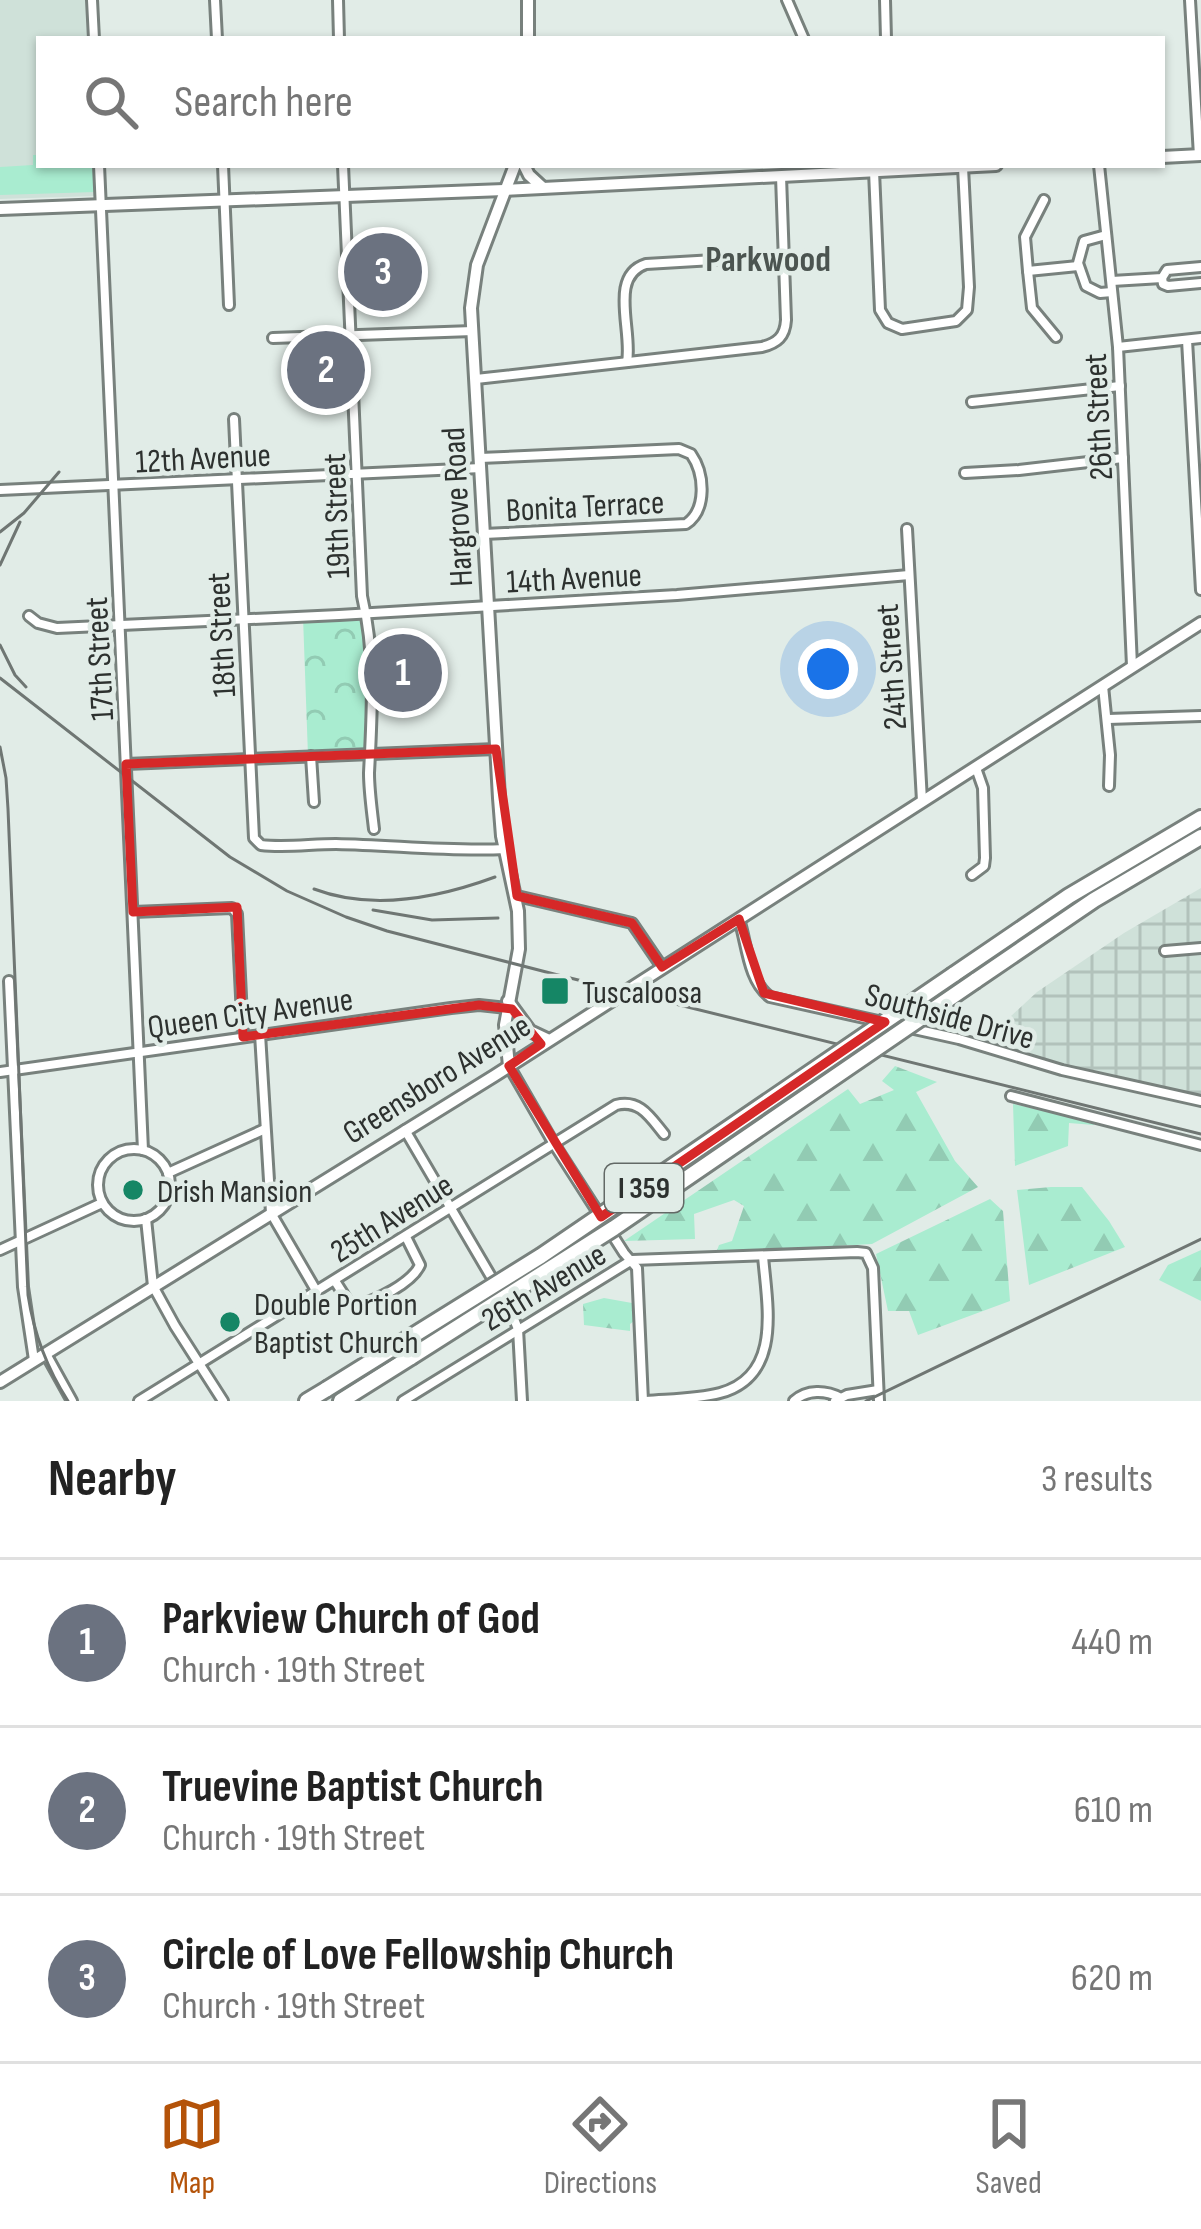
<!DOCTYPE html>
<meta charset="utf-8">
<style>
body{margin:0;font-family:"Sofia Sans Condensed",sans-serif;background:#f6f6f6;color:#222}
.you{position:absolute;left:828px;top:669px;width:42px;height:42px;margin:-30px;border:9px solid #fff;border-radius:50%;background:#1a73e8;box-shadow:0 0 0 18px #1a73e833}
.badge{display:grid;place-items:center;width:78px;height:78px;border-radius:50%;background:#b45309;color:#fff;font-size:39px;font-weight:700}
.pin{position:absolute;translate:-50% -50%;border:6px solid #fff;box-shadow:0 3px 12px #0006}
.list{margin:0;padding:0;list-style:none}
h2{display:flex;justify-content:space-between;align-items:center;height:156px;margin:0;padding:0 48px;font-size:51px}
h2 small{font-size:39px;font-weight:400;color:#767676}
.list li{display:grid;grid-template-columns:78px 1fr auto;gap:36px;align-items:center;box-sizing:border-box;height:168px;padding:0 48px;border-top:3px solid #e0e0e0}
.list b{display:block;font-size:45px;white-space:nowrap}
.list p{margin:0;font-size:39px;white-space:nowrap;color:#767676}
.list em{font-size:39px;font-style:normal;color:#767676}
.icon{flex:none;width:66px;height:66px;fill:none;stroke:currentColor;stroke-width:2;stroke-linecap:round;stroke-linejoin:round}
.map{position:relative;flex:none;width:1201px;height:1401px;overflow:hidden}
.search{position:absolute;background:#fff;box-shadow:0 3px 9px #0004;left:36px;right:36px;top:36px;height:132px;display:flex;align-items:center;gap:30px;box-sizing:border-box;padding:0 42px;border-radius:0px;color:#767676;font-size:45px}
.sheet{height:660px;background:#fff}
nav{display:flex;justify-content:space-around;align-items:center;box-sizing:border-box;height:168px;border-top:3px solid #e0e0e0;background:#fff;font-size:33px;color:#767676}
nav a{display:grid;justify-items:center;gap:6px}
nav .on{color:#b45309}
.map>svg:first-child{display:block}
.built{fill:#cfe1d9}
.industrial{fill:url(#industrial-grid)}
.grass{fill:#a9ecd0}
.forest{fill:url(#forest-firs)}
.park{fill:url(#park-crowns)}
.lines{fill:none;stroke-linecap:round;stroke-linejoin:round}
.minor-casing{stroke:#78817d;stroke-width:14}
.major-casing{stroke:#78817d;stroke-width:16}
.highway-casing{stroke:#78817d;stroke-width:20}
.minor{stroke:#fff;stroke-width:8}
.major{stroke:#fff;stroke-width:10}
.highway{stroke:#fff;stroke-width:14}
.rail{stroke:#6f7673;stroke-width:3}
.highway-bridge-casing{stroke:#78817d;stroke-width:20;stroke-linecap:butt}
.highway-bridge{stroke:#fff;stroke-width:14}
.marked{fill:none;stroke:#d62828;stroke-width:9;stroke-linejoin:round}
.poi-dot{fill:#158665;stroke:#e1ece7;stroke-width:4.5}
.labels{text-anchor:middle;stroke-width:9;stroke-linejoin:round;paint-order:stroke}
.shield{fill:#e1ece7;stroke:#636966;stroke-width:3}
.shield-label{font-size:30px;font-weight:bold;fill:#2d312f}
.street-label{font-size:33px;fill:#2d312f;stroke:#e1ece7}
.poi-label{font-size:33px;fill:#2d312f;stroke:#e1ece7;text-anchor:start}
.neighbourhood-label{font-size:36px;font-weight:bold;fill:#4b5450;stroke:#e1ece7}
</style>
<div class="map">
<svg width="1201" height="1401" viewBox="0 0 1201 1401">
<defs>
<pattern id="industrial-grid" width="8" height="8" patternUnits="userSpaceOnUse" patternTransform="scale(3)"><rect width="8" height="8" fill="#cfe1d9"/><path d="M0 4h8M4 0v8" fill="none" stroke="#b2c2bb"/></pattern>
<pattern id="forest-firs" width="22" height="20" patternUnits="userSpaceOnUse" patternTransform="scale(3)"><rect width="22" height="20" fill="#a9ecd0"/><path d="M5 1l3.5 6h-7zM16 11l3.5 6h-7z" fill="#92cbb3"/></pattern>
<pattern id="park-crowns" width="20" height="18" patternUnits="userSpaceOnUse" patternTransform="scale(3)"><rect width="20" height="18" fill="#a9ecd0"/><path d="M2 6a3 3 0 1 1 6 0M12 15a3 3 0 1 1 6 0" fill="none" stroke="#92cbb3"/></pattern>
</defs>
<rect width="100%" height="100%" fill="#e1ece7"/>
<polygon class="built" points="0,0 87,0 88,39 39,39 39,165 93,165 95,196 0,199"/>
<polygon class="industrial" points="1201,888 1201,1101 1062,1065 984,1041 1037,992 1124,933"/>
<polygon class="grass" points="33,155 39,155 39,165 93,165 95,192 0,195 0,167 33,165"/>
<g class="forest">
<polygon points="895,1066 937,1082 916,1092 955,1161 978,1187 872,1244 716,1253 719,1245 732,1241 744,1206 734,1200 694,1214 695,1239 624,1241 848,1089 860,1104 894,1090 882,1081"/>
<polygon points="1013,1104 1093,1121 1094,1125 1069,1123 1068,1146 1015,1166"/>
<polygon points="1051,1187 1082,1187 1109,1221 1125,1247 1029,1285 1017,1190"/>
<polygon points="990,1199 1003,1211 1010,1301 918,1335 909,1311 888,1311 876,1254"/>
<polygon points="1201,1250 1201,1301 1159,1280 1168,1265"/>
<polygon points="604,1298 632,1303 634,1321 630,1324 630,1331 584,1325 583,1304"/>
</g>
<polygon class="park" points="367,614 372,754 308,756 303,617"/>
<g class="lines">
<defs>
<g id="minor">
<polyline points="92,0 94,39"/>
<polyline points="215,0 217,39"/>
<polyline points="338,0 339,39"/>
<polyline points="787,0 804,39"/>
<polyline points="885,0 886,39"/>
<polyline points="1190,0 1199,156"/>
<polyline points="99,165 143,1150"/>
<polyline points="223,165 229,305"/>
<path d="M343,165L362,596C376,656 372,713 369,773C369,791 372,811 374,829"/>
<polyline points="1099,165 1118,347 1132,666"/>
<polyline points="874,171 880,310 888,323 902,329 956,321 967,310 969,287 963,167"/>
<polyline points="1044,200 1025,237 1028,271 1032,308 1056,337"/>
<polyline points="1106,235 1084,241 1078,263 1086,286 1100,293 1112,292"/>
<polyline points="1028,271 1078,266"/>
<polyline points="1162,278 1163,284 1168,286 1201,283"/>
<polyline points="1112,281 1162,278 1167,270 1201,267"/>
<polyline points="273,338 473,331"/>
<polyline points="1187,340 1201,590"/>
<polyline points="1118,347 1201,338"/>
<path d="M627,362C633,331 608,276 646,264L783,256"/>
<path d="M476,379L762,347C777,343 785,337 786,320L781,176"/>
<polyline points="972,402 1120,386"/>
<path d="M234,419L254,838L261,845C285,848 311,844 336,844C393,845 449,852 505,849"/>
<path d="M480,458L679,449L691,454C705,474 707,510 686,524L484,534"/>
<polyline points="965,473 1019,470 1123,458"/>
<polyline points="0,490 481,468"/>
<polyline points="907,529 922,801"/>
<polyline points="29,616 38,623 57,628 339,615 677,595 909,575"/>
<polyline points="1103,686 1110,755 1109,786"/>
<polyline points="1108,719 1201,716"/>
<polyline points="311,756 314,802"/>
<polyline points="126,764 496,749"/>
<polyline points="972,875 984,866 985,858 983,788 976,768"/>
<polyline points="517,896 632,923 662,967"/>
<polyline points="133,912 232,908 237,914 243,1037"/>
<path d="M739,919C747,944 748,981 770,997L959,1039L1062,1070L1201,1101"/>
<polyline points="1165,951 1201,948"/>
<polyline points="9,981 23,1287 34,1360"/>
<polyline points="260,1034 271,1213 317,1292"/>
<polyline points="509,1066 554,1144 624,1253 637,1268 643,1401"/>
<polyline points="0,1072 451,1008 479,1005 507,1008"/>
<polyline points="1011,1096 1201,1145"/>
<polyline points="405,1130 510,1309 518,1329 522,1401"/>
<circle cx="134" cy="1185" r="36"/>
<polyline points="168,1173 265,1129"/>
<polyline points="146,1219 153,1286 175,1326 223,1401"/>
<polyline points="0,1250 102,1203"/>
<path d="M335,1281L349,1303L355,1306C376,1301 412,1283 420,1265L406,1237"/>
<polyline points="46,1354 72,1401"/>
<path d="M139,1401L616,1105C640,1099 650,1117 664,1134"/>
<polyline points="403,1401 632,1260 857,1252 866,1253 873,1268 879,1401"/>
<path d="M646,1401C670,1399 697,1399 720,1393C783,1376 767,1305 763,1256"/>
<path d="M794,1401C807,1389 826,1390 841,1398"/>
<polyline points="835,1401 847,1395 878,1390"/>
</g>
<g id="major">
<polyline points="528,0 528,39"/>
<polyline points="1162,157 1201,155"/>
<polyline points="524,165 529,175 542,187"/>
<polyline points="0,209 504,190 996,165"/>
<polyline points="508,1001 530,1031 547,1039"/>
<polyline points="509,1066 505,1025 519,949 518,911 502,836 499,798 471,308 477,265 515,165"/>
<polyline points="0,1382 494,1076 1201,623"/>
</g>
<g id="highway">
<polyline points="953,975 1069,896 1201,818"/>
<polyline points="975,981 1094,900 1201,837"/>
<polyline points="307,1401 327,1389"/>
<polyline points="341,1401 411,1357"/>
</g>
</defs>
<use href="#minor" class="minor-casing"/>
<use href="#major" class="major-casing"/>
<use href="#highway" class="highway-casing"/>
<use href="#minor" class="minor"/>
<use href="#major" class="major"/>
<use href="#highway" class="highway"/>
<g class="rail">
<polyline points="0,532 24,513 59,472"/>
<polyline points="0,565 20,522"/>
<polyline points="0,645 15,675 26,687"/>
<polyline points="0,678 230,857 287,891 346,917 387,931 554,974 1201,1134"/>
<path d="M0,747L6,778L8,809L28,1295C34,1334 46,1367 68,1401"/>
<path d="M314,889C372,911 438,898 495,877"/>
<polyline points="373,910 432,920 498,918"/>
<polyline points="866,1401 1201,1239"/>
</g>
<defs>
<g id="highway-bridge">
<polyline points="411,1357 614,1228 975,981"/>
<polyline points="327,1389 541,1256 953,975"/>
</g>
</defs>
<use href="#highway-bridge" class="highway-bridge-casing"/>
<use href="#highway-bridge" class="highway-bridge"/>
</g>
<path class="marked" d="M496,749L517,896L632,923L662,967L739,919L764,993L885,1022L601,1217L509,1066L541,1044L512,1009L479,1005L243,1037L237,907L133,912L126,764Z"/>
<g class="poi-dot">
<rect x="540" y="976" width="30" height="30" rx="6"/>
<circle cx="133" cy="1190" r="12"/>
<circle cx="230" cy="1322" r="12"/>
</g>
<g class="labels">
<rect class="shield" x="605" y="1164" width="78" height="48" rx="9"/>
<g class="shield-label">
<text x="644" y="1198">I 359</text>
</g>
<g class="street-label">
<text transform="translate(1097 417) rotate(-93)" y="12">26th Street</text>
<text transform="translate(203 457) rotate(-3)" y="12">12th Avenue</text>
<text transform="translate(585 505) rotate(-3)" y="12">Bonita Terrace</text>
<text transform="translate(456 507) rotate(-93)" y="12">Hargrove Road</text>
<text transform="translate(335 516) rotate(-92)" y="12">19th Street</text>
<text transform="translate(574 577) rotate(-3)" y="12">14th Avenue</text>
<text transform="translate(220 635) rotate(-93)" y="12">18th Street</text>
<text transform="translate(98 659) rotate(-93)" y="12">17th Street</text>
<text transform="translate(890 667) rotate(-94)" y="12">24th Street</text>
<text transform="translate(250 1012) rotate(-8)" y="12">Queen City Avenue</text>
<text transform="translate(950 1015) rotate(15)" y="12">Southside Drive</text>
<text transform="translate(436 1078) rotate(-32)" y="12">Greensboro Avenue</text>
<text transform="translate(391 1217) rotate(-32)" y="12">25th Avenue</text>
<text transform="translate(543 1286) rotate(-31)" y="12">26th Avenue</text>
</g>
<g class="poi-label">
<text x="582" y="1003">Tuscaloosa</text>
<text x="157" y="1202">Drish Mansion</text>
<text x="254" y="1315">Double Portion<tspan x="254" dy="38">Baptist Church</tspan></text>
</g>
<g class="neighbourhood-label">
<text x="768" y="271">Parkwood</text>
</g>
</g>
</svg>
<div class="you"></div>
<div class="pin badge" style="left:403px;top:673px;background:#6b7280">1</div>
<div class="pin badge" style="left:326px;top:370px;background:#6b7280">2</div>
<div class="pin badge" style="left:383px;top:272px;background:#6b7280">3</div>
<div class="search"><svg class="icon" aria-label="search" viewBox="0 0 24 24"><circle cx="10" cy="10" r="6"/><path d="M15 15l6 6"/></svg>Search here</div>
</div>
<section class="sheet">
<h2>Nearby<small>3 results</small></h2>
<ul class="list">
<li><span class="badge" style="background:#6b7280">1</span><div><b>Parkview Church of God</b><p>Church · 19th Street</p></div><em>440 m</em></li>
<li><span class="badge" style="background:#6b7280">2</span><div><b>Truevine Baptist Church</b><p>Church · 19th Street</p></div><em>610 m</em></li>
<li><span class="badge" style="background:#6b7280">3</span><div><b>Circle of Love Fellowship Church</b><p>Church · 19th Street</p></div><em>620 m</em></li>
</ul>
</section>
<nav>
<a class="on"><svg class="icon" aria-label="map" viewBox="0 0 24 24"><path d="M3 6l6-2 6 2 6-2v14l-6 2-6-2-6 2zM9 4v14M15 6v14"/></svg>Map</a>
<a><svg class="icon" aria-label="directions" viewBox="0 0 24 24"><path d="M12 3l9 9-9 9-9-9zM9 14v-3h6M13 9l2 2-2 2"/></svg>Directions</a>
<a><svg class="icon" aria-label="saved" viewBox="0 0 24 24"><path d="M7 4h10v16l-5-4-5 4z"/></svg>Saved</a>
</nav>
